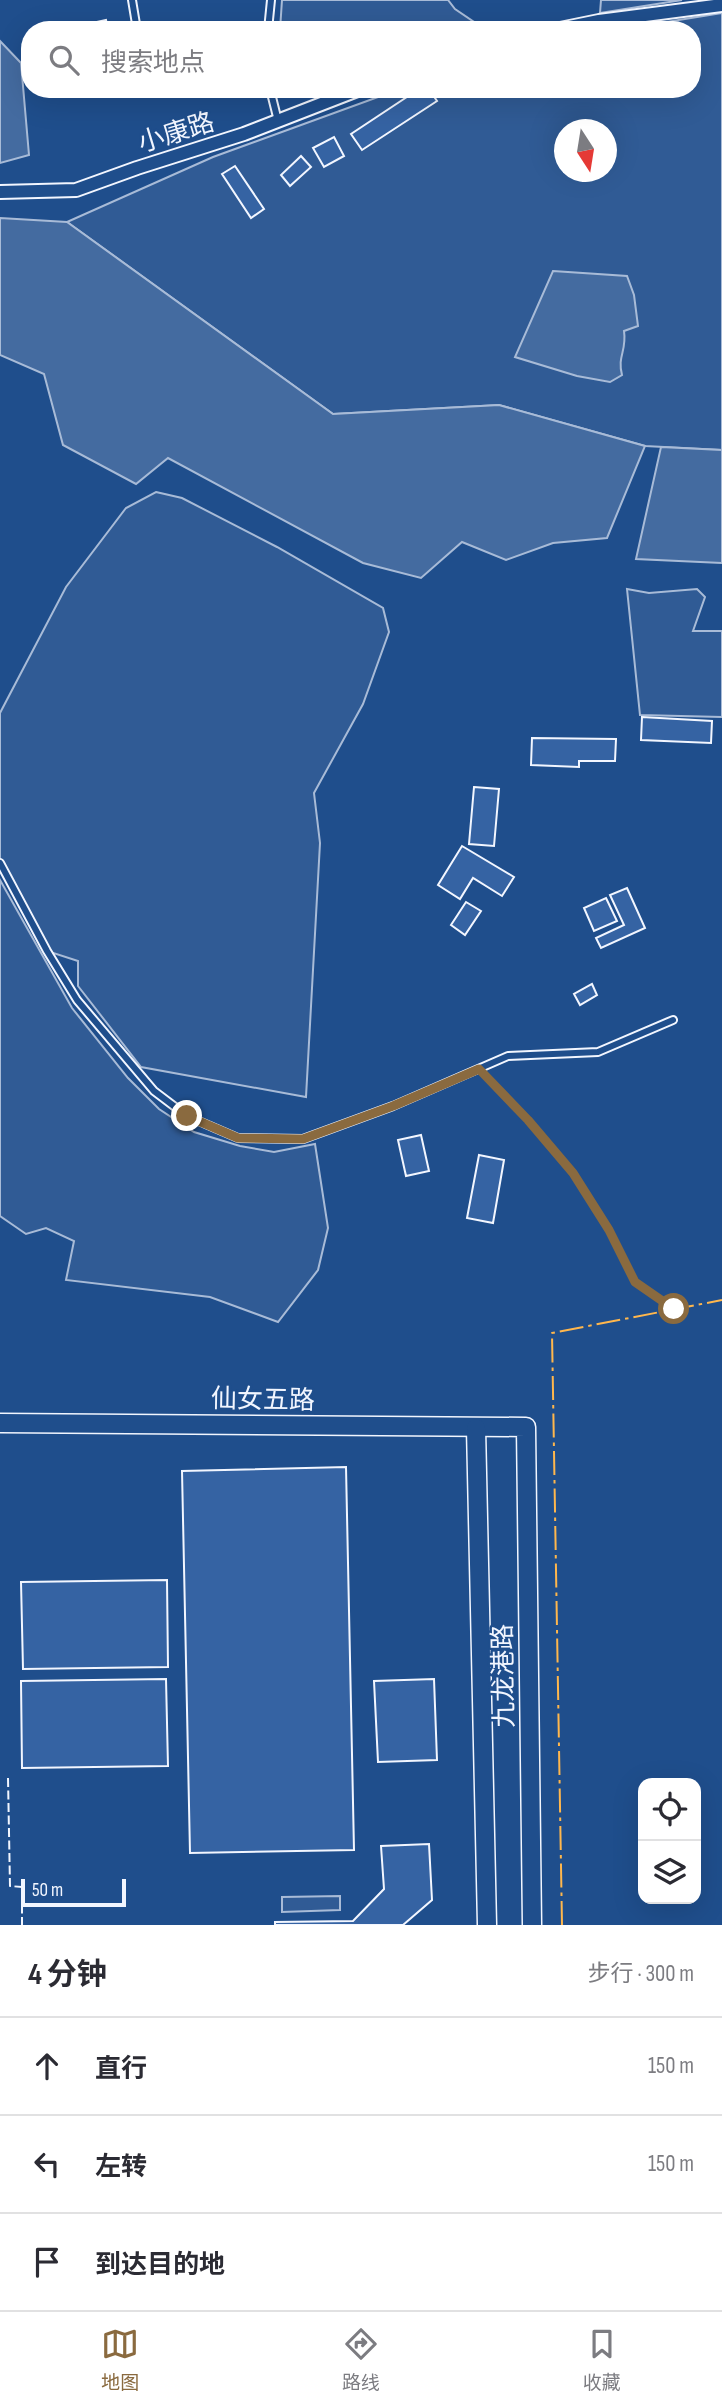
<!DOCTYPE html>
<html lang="zh">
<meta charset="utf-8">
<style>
body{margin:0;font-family:"Sofia Sans Condensed","Noto Sans SC",sans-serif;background:#f2f2f3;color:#2b2b33}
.controls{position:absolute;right:21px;bottom:21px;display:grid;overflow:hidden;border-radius:14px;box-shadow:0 7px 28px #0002}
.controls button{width:63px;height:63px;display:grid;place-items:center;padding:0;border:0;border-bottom:2px solid #e1e1e2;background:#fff;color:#2b2b33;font:35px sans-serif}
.compass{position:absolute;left:554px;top:119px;width:63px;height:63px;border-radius:50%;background:#fff;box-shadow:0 7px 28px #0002;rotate:168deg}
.scale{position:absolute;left:21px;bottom:18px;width:105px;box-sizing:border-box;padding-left:7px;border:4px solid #f2f6ff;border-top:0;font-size:19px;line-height:24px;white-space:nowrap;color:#f2f6ff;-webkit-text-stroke:5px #1f4e8c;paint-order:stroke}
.stop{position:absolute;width:21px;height:21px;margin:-16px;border:5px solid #8a6a3f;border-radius:50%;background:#fff}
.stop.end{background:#8a6a3f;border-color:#fff;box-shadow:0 2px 7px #0008}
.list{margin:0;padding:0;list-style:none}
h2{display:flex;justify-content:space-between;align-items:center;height:91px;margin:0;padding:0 28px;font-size:30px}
h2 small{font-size:23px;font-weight:400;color:#7c7c81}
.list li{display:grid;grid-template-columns:46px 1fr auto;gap:21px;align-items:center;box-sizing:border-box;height:98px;padding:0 28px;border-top:2px solid #e1e1e2}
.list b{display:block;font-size:26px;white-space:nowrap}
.list em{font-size:23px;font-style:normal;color:#7c7c81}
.icon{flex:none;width:38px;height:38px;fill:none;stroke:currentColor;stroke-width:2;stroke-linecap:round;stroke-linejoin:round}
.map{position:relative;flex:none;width:722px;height:1925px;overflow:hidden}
.search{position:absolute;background:#fff;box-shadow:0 7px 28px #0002;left:21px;right:21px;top:21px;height:77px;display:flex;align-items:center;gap:18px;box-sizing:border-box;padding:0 24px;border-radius:28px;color:#7c7c81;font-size:26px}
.sheet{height:385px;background:#fff}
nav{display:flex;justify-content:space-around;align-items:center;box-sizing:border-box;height:98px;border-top:2px solid #e1e1e2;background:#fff;font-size:19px;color:#7c7c81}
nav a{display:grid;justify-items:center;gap:4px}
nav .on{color:#8a6a3f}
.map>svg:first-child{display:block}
.built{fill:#305b95;stroke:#a8bbd7;stroke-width:2;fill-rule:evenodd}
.water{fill:#446ba0;stroke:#a8bbd7;stroke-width:2}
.building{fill:#3563a3;stroke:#f2f6ff;stroke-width:2}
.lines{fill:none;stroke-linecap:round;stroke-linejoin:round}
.lane-casing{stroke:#f2f6ff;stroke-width:10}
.street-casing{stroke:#f2f6ff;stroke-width:16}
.secondary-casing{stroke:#f2f6ff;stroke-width:21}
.path{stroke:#b3c4dc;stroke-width:2.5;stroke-dasharray:5 3.5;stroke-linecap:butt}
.lane{stroke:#1f4e8c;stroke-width:6}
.street{stroke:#1f4e8c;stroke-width:12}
.secondary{stroke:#1f4e8c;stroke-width:18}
.fence{stroke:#f2f6ff;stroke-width:2;stroke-dasharray:9 3.5;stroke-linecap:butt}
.power{stroke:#ffb74d;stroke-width:2;stroke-dasharray:24 5 3.5 5;stroke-linecap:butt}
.route{stroke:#8a6a3f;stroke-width:9}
.labels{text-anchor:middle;stroke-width:5;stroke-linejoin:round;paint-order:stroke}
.street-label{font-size:26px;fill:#f2f6ff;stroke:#1f4e8c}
</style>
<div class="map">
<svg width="722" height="1925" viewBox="0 0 722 1925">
<rect width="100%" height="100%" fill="#1f4e8c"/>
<g class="built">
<polygon points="282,0 448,0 455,9 474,22 477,30 280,30"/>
<polygon points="601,0 682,0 600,13"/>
<path d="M722,13V450L645,446L499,405L333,414L67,222L213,157L400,89H692V30H617ZM564,130H606V172H564Z"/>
<polygon points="156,492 182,498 277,547 383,608 389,632 363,704 314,793 320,843 306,1097 141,1067 78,986 78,961 47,951 0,863 0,713 66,587 126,508"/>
<polygon points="627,589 649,593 697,589 705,597 693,631 722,631 722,717 640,715"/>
<polygon points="0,880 72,1008 128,1078 159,1109 194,1132 240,1146 274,1152 315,1144 328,1228 318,1270 278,1322 210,1297 66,1280 74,1241 46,1228 26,1234 0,1216"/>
<polygon points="340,1896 340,1910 282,1912 282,1897"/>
</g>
<g class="water">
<polygon points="0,41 21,63 29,155 0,163"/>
<polygon points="0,218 67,222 333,414 499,405 645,446 607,538 553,543 506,560 462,542 421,578 363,563 168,458 136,484 63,445 44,374 0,355"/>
<path d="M553,271L627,276L634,295L638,326L624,331C627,351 617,356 622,375L610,382L577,376L515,357Z"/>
<polygon points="661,447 722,450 722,563 636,559"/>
</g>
<g class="building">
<polygon points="106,20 108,30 84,30 83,25"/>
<polygon points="419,89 429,89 437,101 362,150 351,134"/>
<polygon points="334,137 344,156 324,167 313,148"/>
<polygon points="301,156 311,167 290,186 281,175"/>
<polygon points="235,166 264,209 251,218 222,174"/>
<polygon points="642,717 712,721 711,743 641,740"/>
<polygon points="532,738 616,739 615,761 579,761 579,767 531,765"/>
<polygon points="474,787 499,789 494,846 469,844"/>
<polygon points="462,846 514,877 502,896 473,878 460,899 438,885"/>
<polygon points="627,888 645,928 601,948 596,938 624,925 610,895"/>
<polygon points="606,898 617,921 594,931 584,908"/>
<polygon points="466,902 481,911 465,935 451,925"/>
<polygon points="592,984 597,995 580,1005 574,994"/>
<polygon points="421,1135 429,1171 406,1176 398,1140"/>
<polygon points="479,1155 504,1160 493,1223 467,1218"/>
<polygon points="346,1467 354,1850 190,1853 182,1471"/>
<polygon points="167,1580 168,1667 23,1669 21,1582"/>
<polygon points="166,1679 168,1766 22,1768 21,1681"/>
<polygon points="434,1679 437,1760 378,1762 374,1681"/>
<polygon points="429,1844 432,1900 403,1925 275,1925 275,1922 353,1921 384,1889 381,1846"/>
</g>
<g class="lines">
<defs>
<g id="lane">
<polyline points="132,0 137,30"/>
<polyline points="268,30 271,0"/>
<polyline points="270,89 278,121"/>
<polyline points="0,863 47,951 77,1000 154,1091 187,1116 238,1138 303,1139 393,1106 508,1056 598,1052 673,1020"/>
</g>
<g id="street">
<polyline points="555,30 599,21 722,5"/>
<polyline points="0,192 76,190 137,168 244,134 360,89"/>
</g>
<g id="secondary">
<polyline points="0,1423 526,1427 532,1925"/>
<polyline points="476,1428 487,1925"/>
</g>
</defs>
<use href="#lane" class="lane-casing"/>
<use href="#street" class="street-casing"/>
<use href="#secondary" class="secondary-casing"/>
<polyline class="path" points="485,1075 528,1120 573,1173 609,1230 635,1281 674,1309"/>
<use href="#lane" class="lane"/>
<use href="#street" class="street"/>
<use href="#secondary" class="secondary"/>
<polyline class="fence" points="8,1778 10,1886 22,1887 22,1925"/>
<polyline class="power" points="562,1925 552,1333 722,1300"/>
</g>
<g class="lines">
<polyline class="route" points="187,1116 238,1138 303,1139 393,1106 479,1069 528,1120 573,1173 609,1230 635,1282 674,1309"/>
</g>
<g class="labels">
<g class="street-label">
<text transform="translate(176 132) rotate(-17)" y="9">小康路</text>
<text transform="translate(263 1399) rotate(1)" y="9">仙女五路</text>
<text transform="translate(503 1676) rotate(-91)" y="9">九龙港路</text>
</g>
</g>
</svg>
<div class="controls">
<button><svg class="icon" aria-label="locate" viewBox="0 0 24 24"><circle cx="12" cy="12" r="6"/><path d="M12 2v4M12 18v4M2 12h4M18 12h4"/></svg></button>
<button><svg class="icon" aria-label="layers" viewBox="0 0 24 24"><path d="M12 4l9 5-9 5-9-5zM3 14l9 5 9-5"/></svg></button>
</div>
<svg class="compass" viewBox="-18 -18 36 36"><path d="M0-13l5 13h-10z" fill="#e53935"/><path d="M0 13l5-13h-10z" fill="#7c7c81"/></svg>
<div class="scale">50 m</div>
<div class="stop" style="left:674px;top:1309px"></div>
<div class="stop end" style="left:187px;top:1116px"></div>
<div class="search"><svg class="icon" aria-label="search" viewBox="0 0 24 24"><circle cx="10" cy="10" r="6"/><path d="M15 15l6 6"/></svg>搜索地点</div>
</div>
<section class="sheet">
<h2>4 分钟<small>步行 · 300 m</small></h2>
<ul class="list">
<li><svg class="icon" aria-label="ahead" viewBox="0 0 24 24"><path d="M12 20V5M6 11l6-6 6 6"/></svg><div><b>直行</b></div><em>150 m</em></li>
<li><svg class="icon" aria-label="left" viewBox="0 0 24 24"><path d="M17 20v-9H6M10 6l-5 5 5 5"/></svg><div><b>左转</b></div><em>150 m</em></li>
<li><svg class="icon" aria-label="arrive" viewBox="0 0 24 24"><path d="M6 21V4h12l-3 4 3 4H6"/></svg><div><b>到达目的地</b></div></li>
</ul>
</section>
<nav>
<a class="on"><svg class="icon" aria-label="map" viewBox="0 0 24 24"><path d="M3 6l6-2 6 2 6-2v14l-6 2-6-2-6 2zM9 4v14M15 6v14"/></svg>地图</a>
<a><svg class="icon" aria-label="directions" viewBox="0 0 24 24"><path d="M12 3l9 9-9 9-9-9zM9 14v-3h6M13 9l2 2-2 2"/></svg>路线</a>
<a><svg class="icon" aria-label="saved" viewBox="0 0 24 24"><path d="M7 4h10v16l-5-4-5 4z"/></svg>收藏</a>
</nav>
